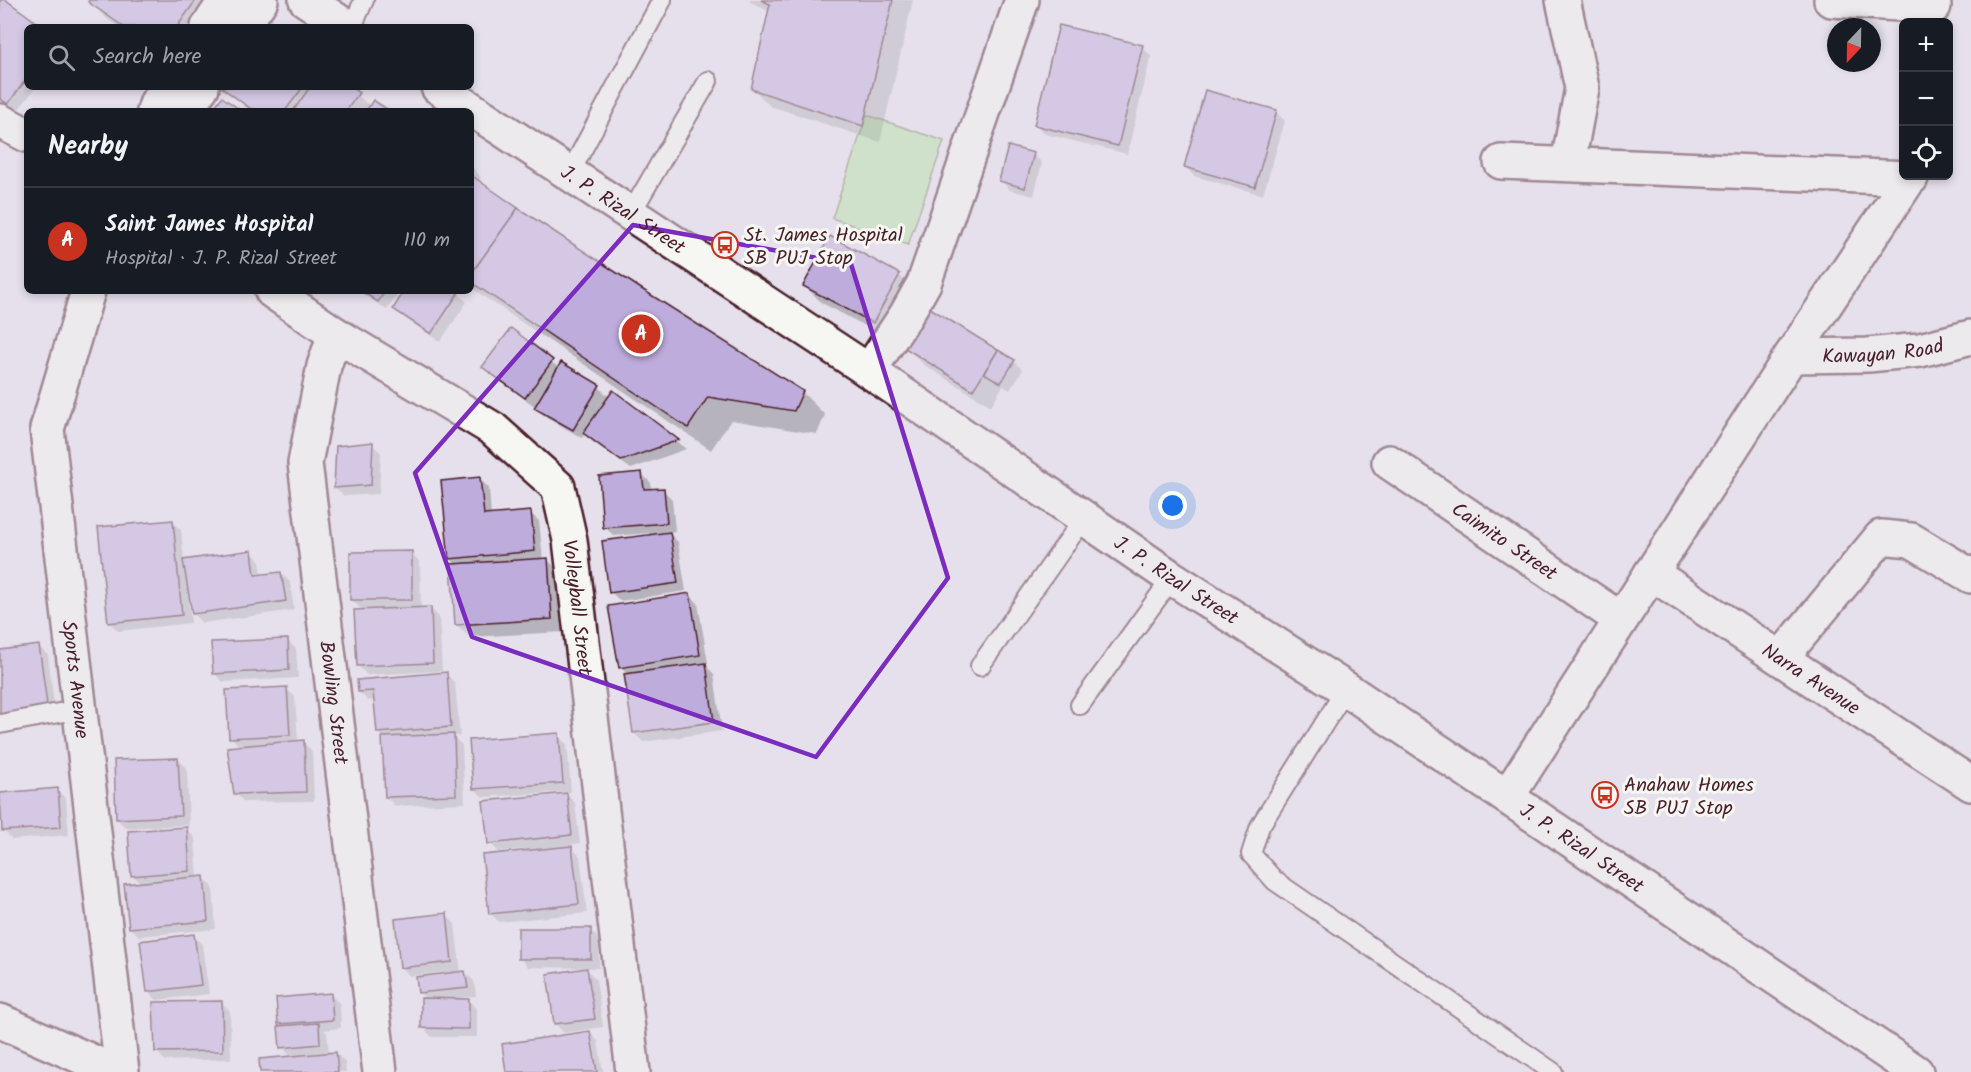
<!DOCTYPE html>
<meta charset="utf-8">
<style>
body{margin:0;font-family:Kalam,sans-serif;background:#20242c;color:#f1f3f6}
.controls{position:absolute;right:18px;top:18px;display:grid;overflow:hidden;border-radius:9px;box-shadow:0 3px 9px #0003}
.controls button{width:54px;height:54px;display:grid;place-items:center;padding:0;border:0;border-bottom:2px solid #363941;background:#171b24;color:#f1f3f6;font:30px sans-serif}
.compass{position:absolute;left:1827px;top:18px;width:54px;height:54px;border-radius:50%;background:#171b24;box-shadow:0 3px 9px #0003;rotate:202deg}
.you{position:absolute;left:1173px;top:506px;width:21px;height:21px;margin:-15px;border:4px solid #fff;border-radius:50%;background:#1a73e8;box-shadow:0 0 0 9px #1a73e833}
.badge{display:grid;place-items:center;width:39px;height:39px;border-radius:50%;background:#c8321e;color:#fff;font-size:20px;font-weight:700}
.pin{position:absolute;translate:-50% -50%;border:3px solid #fff;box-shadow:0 2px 6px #0006}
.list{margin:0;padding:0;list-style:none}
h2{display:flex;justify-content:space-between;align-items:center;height:78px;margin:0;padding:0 24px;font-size:26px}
h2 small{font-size:20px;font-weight:400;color:#9ea1a6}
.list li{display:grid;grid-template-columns:39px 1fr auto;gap:18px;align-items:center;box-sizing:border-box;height:108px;padding:0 24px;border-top:2px solid #363941}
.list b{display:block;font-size:22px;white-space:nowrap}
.list p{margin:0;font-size:20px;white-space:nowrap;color:#9ea1a6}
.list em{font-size:20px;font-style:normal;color:#9ea1a6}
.icon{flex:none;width:33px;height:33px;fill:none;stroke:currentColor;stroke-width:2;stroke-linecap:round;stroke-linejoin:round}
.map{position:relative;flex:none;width:1971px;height:1072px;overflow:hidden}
.search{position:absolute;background:#171b24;box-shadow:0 3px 9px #0003;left:24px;top:24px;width:450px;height:66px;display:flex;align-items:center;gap:15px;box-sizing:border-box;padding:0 21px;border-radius:9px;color:#9ea1a6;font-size:22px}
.panel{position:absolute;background:#171b24;box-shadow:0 3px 9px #0003;left:24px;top:108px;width:450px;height:186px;border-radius:9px}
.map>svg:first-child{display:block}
.green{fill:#b4e3a2;stroke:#7f8166;stroke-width:1.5}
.shadow{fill:#0003}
.building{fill:#beacdc;stroke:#4a1f2b;stroke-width:1.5}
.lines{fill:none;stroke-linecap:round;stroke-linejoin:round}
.lane-casing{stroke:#4a1f2b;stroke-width:22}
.street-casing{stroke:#4a1f2b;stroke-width:38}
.secondary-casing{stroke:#4a1f2b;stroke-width:38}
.lane{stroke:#f6f6f2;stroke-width:18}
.street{stroke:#f6f6f2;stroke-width:33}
.secondary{stroke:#f6f6f2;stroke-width:33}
.marked{fill:none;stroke:#7b2cbf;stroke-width:4.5;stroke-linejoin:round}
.labels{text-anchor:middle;stroke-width:6;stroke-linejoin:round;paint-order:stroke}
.street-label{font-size:20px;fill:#4a1f2b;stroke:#f6f6f2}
.poi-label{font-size:20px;fill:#4a1f2b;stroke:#f6f6f2;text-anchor:start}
</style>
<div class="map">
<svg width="1971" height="1072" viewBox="0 0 1971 1072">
<rect width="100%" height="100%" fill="#e5e0eb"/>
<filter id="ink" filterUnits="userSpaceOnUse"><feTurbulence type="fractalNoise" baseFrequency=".0167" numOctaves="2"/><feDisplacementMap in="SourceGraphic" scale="12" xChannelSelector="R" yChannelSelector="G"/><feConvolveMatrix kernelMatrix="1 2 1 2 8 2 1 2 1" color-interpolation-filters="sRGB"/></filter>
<g filter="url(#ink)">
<polygon class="green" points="867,115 944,141 908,245 832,218"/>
<g class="shadow">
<polygon points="0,0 3,0 40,27 27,27 27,87 36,87 17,112 0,99"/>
<polygon points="91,0 224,0 206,27 119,27 107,19 90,2"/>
<polygon points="747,0 913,0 880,142 770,106 753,89 770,12"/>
<polygon points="1142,47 1151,56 1127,154 1045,134 1036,125"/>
<polygon points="223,87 348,87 370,106 388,111 250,111"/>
<polygon points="1276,112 1285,121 1263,195 1194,176 1185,167"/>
<polygon points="1033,154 1042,163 1034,196 1010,190 1001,181"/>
<polygon points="471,166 481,177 478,182 639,290 802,392 825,415 817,434 731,420 711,450 471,288"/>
<polygon points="899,275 916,292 890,339 822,303 805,286"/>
<polygon points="359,291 400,291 387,310"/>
<polygon points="406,291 456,291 467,302 440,342 403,317 394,308"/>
<polygon points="512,331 559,368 599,387 609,397 613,392 686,449 631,469 593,442 585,433 582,438 545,416 536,407 493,376 484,367"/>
<polygon points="907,348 997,351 1014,361 1023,370 1010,390 1003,386 991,406 924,365"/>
<polygon points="372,444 381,453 379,494 344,496 335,487"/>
<polygon points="642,474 651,483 651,491 663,490 672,499 675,531 668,532 678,542 686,591 620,601 611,592 649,536 649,533 614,536 605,527"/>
<polygon points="480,479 489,488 491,516 530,513 539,521 543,560 548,560 561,573 564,632 469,637 456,624 457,565 450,558"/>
<polygon points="172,522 181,530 184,561 251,552 260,561 262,576 281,573 290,582 294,610 202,623 193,614 190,597 188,597 191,623 118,631 109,622"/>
<polygon points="411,553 420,562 421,609 430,608 439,617 442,671 367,675 358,666 363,611 352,600"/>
<polygon points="689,594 698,603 708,663 704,664 714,674 722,731 643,742 634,733 628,675 620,667"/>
<polygon points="287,640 296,649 298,678 223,682 214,673"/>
<polygon points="39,647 48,655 56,720 0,652"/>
<polygon points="446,674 455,683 460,736 453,736 462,745 465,803 395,806 386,797 383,738 378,733 376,700 368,701 359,692"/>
<polygon points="286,688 295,697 298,742 303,742 312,751 314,801 244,802 235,793 240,747 231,737"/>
<polygon points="558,735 567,744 571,792 564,792 575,803 580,843 569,845 580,856 587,913 499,922 490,913 524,852 523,849 499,852 490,843 564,795 563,792 483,797 474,788"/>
<polygon points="178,759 187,768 189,825 126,828 117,819"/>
<polygon points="57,790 66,799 69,835 12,840 4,831"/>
<polygon points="187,829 195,838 198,878 204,878 213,887 216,929 139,936 130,928 141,884 133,875"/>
<polygon points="446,915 455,924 461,973 465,973 474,981 476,996 460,998 460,1000 468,1000 477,1009 477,1037 432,1037 423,1028 426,999 420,993 445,975 444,972 410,976 401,967"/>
<polygon points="590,930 599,939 599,968 528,967 520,958"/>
<polygon points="193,935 202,944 209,994 157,1000 148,992"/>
<polygon points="587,970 596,979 603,1027 564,1033 555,1024"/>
<polygon points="331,995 340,1004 341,1028 324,1030 327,1033 329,1054 336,1053 345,1062 346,1072 262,1072 292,1057 282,1047 283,1027 279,1023"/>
<polygon points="221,1002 230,1011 231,1059 165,1061 157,1052"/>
<polygon points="588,1030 598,1041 603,1072 507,1072 588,1032"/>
</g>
<g class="building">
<polygon points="0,0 6,0 43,27 27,27 27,78 8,104 0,99"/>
<polygon points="89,0 196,0 177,27 124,27 88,2"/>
<polygon points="761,0 893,0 863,126 751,89 770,4"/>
<polygon points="1059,25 1143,45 1118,146 1034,125"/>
<polygon points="221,87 303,87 285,111 254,111"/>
<polygon points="310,87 351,87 359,93 346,111 293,111"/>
<polygon points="1205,90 1277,110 1255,187 1184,167"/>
<polygon points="222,97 242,111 211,111"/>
<polygon points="373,100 390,111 366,111"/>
<polygon points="1008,146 1034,153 1025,188 999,181"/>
<polygon points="471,175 518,208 471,274"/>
<polygon points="518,208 640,288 803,391 794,411 708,397 688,428 471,282 471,274"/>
<polygon points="830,236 900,274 873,323 803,286"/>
<polygon points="361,291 385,291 378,302"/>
<polygon points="404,291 458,291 459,292 431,334 393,309"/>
<polygon points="930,308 998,350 973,390 905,348"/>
<polygon points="511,328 553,360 525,398 482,367"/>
<polygon points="998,350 1015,360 1001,383 984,373"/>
<polygon points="561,362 600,385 573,430 534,408"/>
<polygon points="613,390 679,440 621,461 583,433"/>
<polygon points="373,442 371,485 334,488 336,446"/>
<polygon points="642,472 644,489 664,488 667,523 603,528 599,476"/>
<polygon points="480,477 484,515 531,511 535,551 449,559 441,481"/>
<polygon points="173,520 182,615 108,623 98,527"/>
<polygon points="670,532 678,583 609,593 602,541"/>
<polygon points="252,550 255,575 281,572 286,601 192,614 183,560"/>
<polygon points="412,551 412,600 350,600 350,552"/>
<polygon points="548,558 552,619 455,625 451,564"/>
<polygon points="690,593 700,655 619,668 608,606"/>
<polygon points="431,607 433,663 357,666 354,610"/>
<polygon points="288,639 289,670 213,674 211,642"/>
<polygon points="39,645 48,712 0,718 0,650"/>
<polygon points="706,663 714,722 633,733 624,674"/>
<polygon points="447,672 451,727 377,733 373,691 358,692 357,680"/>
<polygon points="287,687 290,735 229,738 226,690"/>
<polygon points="559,733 563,783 473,789 469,740"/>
<polygon points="454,734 456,795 385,797 382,737"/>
<polygon points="304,740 306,792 234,794 227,747"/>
<polygon points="178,758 181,816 116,819 114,760"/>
<polygon points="58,788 61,827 2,831 0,793"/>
<polygon points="567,793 572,835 488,844 483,801"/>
<polygon points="187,827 190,871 131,876 128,831"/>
<polygon points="572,846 579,904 489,914 482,855"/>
<polygon points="204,876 208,921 129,928 124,884"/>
<polygon points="447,913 452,962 400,968 395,919"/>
<rect x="518" y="928" width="73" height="31"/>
<polygon points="194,934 201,985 147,992 140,941"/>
<polygon points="587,968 595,1019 554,1024 547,974"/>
<polygon points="465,971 468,988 418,993 416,977"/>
<polygon points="331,993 333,1020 278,1024 276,998"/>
<polygon points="421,998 469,999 469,1029 421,1028"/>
<polygon points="222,1001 223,1051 155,1052 153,1002"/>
<polygon points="319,1023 320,1044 280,1048 278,1026"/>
<polygon points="590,1031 597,1072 506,1072 502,1044"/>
<polygon points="336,1052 338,1072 260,1072 259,1059"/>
</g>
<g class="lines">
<defs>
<g id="lane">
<polyline points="352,27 364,0"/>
<polyline points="570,173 662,0"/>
<polyline points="631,213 708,81"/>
<polyline points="980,666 1084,518"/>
<polyline points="1346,689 1260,826 1251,854 1275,881 1553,1072"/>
<polyline points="1080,705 1172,578"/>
<polyline points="0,724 80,709"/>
</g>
<g id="street">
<polyline points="1563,0 1582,88 1568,163"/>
<polyline points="1831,0 1934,6"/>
<polyline points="208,27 226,0"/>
<polyline points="242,27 261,0"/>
<polyline points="154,111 157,102 168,87"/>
<polyline points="185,111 202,87"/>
<polyline points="0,121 27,135"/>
<polyline points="1501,162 1911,178"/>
<path id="s1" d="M88,291L47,429L122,1072"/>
<path id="s2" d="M272,291L335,334L493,429L558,487L570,540L633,1072"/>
<path id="s3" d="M335,334L324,366L305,463L380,1072"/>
<path id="s4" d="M1791,356L1868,355L1920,350L1971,337"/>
<polyline points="869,371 906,315 924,283 1022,0"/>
<path id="s5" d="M1389,462L1620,619"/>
<path id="s6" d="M1651,573L1971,784"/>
<polyline points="1781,658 1881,537 1911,540 1971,576"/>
<polyline points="1507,797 1791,356 1911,176"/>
<polyline points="0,1021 116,1072"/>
</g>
<g id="secondary">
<polyline points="306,0 347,27"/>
<path id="s7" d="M438,87L869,371L1172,578L1346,689L1916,1072"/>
</g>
</defs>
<use href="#lane" class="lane-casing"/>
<use href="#street" class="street-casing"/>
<use href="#secondary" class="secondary-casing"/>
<use href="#lane" class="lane"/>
<use href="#street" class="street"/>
<use href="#secondary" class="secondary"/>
</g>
</g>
<path d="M0 0H1971V1072H0ZM633,225L851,264L948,578L816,757L472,637L415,473Z" fill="#e5e0eb" fill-opacity=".55" fill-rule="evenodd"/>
<path class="marked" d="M633,225L851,264L948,578L816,757L472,637L415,473Z"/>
<defs>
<symbol id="bus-ring" viewBox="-11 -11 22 22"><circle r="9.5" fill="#f6f6f2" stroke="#c8321e" stroke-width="1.5"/><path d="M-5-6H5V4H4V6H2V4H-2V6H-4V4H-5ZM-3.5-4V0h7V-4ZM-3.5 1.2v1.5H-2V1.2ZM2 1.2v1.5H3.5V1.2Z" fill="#c8321e"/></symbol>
</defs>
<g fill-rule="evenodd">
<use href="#bus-ring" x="710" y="230" width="30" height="30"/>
<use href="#bus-ring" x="1590" y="780" width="30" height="30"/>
</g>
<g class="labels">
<g class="street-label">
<text dy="7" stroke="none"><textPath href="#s7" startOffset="222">J. P. Rizal Street</textPath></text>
<text dy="7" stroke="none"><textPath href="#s4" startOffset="92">Kawayan Road</textPath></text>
<text dy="7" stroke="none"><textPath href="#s5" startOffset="140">Caimito Street</textPath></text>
<text dy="7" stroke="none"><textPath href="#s7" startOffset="888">J. P. Rizal Street</textPath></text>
<text dy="7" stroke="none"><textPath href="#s2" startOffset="470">Volleyball Street</textPath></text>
<text dy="7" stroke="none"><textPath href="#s6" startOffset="192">Narra Avenue</textPath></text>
<text dy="7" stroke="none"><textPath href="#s1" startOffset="396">Sports Avenue</textPath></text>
<text dy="7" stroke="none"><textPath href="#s3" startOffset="374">Bowling Street</textPath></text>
<text dy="7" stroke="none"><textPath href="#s7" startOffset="1374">J. P. Rizal Street</textPath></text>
</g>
<g class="poi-label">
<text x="744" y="241">St. James Hospital<tspan x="744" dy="23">SB PUJ Stop</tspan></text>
<text x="1624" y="791">Anahaw Homes<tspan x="1624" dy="23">SB PUJ Stop</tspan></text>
</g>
</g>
</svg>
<div class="controls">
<button>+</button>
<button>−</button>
<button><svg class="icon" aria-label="locate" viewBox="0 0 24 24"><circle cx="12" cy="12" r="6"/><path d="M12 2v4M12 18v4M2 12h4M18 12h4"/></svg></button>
</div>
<svg class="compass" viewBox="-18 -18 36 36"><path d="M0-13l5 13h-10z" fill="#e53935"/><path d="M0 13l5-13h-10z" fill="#9ea1a6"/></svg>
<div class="you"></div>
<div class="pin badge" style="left:641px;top:334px">A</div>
<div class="search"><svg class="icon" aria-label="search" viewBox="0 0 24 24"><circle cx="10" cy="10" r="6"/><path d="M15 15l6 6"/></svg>Search here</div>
<section class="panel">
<h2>Nearby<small></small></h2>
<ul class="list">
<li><span class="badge">A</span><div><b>Saint James Hospital</b><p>Hospital · J. P. Rizal Street</p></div><em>110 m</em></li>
</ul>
</section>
</div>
